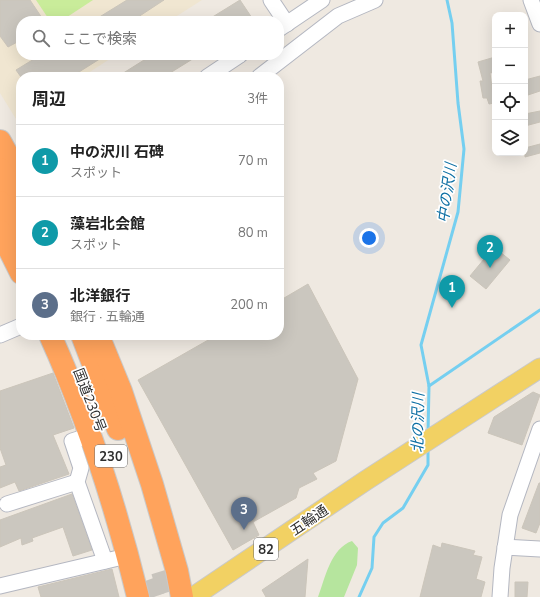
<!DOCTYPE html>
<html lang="ja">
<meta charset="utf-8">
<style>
body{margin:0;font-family:"Nunito Sans","Noto Sans JP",sans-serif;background:#f2f2f2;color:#222}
.controls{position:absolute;right:12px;top:12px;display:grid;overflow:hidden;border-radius:8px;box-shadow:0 4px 16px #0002}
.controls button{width:36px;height:36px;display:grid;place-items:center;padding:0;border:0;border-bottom:1px solid #e0e0e0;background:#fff;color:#222;font:20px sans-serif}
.you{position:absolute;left:369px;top:238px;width:14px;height:14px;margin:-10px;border:3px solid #fff;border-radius:50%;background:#1a73e8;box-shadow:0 0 0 6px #1a73e833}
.badge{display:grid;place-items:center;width:26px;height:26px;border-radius:50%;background:#0f766e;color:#fff;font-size:13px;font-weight:700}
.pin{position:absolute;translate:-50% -33px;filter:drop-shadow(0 1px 2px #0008)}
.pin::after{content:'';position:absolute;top:21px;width:14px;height:12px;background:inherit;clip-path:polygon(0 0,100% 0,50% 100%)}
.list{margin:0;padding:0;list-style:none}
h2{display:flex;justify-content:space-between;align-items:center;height:52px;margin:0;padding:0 16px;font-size:17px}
h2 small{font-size:13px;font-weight:400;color:#767676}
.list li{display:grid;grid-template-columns:26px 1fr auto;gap:12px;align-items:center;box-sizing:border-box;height:72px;padding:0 16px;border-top:1px solid #e0e0e0}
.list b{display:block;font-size:15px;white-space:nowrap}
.list p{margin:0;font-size:13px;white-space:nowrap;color:#767676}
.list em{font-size:13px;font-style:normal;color:#767676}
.icon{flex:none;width:22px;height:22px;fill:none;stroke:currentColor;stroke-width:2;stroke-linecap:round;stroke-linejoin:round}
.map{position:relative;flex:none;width:540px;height:597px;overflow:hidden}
.search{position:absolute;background:#fff;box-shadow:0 4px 16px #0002;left:16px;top:16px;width:268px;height:44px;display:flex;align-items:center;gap:10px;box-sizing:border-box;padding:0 14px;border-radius:16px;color:#767676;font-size:15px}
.panel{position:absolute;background:#fff;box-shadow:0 4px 16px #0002;left:16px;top:72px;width:268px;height:268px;border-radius:16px}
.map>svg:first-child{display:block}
.education{fill:#f0e6d1}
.green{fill:#b6e59e}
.pitch{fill:#c9ec9a}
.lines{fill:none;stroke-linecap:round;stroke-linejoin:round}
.stream{stroke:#75cff0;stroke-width:3}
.building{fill:#cbc7bf;stroke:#cbc5ba}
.highway-tunnel{stroke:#c8c4bd;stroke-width:22;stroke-dasharray:22 11;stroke-linecap:butt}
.minor-casing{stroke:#b4b7c1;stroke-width:17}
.major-casing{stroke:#c9c9c9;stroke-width:21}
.highway-casing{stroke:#c9c9c9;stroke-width:24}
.minor{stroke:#fff;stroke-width:15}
.major{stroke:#f2d163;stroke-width:19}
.highway{stroke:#ffa35c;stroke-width:22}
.labels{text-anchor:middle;stroke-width:3.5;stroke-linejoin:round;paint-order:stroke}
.shield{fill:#fff;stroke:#6d6d6d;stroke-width:1}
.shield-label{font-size:13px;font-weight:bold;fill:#2e2e2e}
.street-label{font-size:14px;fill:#2e2e2e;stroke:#fff}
.water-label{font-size:15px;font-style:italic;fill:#0d6fa3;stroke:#fff}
</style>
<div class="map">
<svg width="540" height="597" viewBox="0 0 540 597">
<rect width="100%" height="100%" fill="#efe9e1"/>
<polygon class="education" points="0,0 202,0 169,21 21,21 21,55 116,55 82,77 21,77 21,116 16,119 0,93"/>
<path class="green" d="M352,541L358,548L357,565L344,597H318C325,578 331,548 352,541Z"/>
<polygon class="pitch" points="36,0 93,0 61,21 50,21"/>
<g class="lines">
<g class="stream">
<polyline points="429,386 540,310"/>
<polyline points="428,433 429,386 421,345 458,212 464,149 458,103 452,23 447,0"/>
<polyline points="359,597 372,568 374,537 383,523 403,508 428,465 428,448"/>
</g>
</g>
<g class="building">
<polygon points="0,0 30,0 44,21 21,21 21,40 8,47 0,36"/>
<polygon points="127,0 164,0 132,21 93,21"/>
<polygon points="240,0 254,21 206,21"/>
<polygon points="30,55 106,55 71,77 21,77 16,70 34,59"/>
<polygon points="152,55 199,55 170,73 173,77 117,77"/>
<polygon points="495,57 495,72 490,73 494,103 489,104 487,98 483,98 480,81 483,81 478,62"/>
<polygon points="540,76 540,91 525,96 525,80"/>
<polygon points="540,111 540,122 525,126 525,114"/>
<polygon points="540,144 540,153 525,157 525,148"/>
<polygon points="494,247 510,260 486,289 470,276"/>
<polygon points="308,284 358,379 336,461 313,473 317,479 299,488 296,498 253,522 259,535 233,550 138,380 217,335 279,335 279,301"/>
<polygon points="53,373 74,428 53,435 69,474 19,491 15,482 0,488 0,467 6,465 0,448 0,391"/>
<polygon points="533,392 540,395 522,445 488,433 494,417"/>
<polygon points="539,483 540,483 540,523 536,533 522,528"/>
<polygon points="72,494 92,550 73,556 63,527 32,538 33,541 22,545 21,538 0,547 0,520"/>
<polygon points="442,543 475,551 473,555 482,557 476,579 485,582 481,597 420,597 433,545 441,548"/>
<polygon points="308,559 305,597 266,597 262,590"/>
<polygon points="112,569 119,597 41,597 38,587"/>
<polygon points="515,582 528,582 527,597 515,597"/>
</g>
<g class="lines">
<g class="highway-tunnel">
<polyline points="162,571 170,597"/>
<polyline points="148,580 154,597"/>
</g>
<defs>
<g id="minor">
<polyline points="271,0 287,24"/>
<polyline points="531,0 540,24"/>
<polyline points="279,29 322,0"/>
<polyline points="207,77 240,55"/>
<polyline points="259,77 338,16 375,0"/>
<polyline points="0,335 21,326"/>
<polyline points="91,435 72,441 81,468 77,482 105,561"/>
<polyline points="7,504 77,482"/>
<polyline points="505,547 540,549"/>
<polyline points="0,586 127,556"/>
<polyline points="500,597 502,568 510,515 540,429"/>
</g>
<polyline id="major" points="193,597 365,481 540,368"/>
<g id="highway">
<polyline points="0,141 21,179"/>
<polyline points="0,169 21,207"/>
<polyline points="0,202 21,242"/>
<polyline points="0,231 21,273"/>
<path d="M50,335C88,419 116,507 138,597"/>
<polyline points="82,335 118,429"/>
<polyline points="98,335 121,391 152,484 177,571 182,597"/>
</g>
</defs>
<use href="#minor" class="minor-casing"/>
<use href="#major" class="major-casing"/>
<use href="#highway" class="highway-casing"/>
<use href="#minor" class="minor"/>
<use href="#major" class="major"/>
<use href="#highway" class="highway"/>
</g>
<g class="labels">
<g class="shield">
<rect x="95" y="445" width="32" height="22" rx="3"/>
<rect x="254" y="538" width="24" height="22" rx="3"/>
</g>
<g class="shield-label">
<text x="111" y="461">230</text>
<text x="266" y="554">82</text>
</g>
<g class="street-label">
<text transform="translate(90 400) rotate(69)" y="5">国道230号</text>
<text transform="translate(309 520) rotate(-34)" y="5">五輪通</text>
</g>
<g class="water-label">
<text transform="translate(447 193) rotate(-82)" y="5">中の沢川</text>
<text transform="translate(418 423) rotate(-89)" y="5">北の沢川</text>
</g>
</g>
</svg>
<div class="controls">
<button>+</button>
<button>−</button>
<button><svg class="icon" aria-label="locate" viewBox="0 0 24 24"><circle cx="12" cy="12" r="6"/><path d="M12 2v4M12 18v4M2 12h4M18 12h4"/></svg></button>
<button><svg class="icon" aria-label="layers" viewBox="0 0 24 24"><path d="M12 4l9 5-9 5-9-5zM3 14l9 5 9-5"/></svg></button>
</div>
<div class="you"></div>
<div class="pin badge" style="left:452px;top:308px;background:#0f9aa8">1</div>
<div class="pin badge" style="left:490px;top:268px;background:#0f9aa8">2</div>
<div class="pin badge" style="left:244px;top:530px;background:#5c6f8a">3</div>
<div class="search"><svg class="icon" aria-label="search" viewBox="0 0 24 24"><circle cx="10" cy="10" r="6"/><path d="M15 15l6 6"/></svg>ここで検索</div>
<section class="panel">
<h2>周辺<small>3件</small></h2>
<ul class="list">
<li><span class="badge" style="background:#0f9aa8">1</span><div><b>中の沢川 石碑</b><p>スポット</p></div><em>70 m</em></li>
<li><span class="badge" style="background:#0f9aa8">2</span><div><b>藻岩北会館</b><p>スポット</p></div><em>80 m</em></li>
<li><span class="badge" style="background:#5c6f8a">3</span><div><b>北洋銀行</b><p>銀行 · 五輪通</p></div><em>200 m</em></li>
</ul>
</section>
</div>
